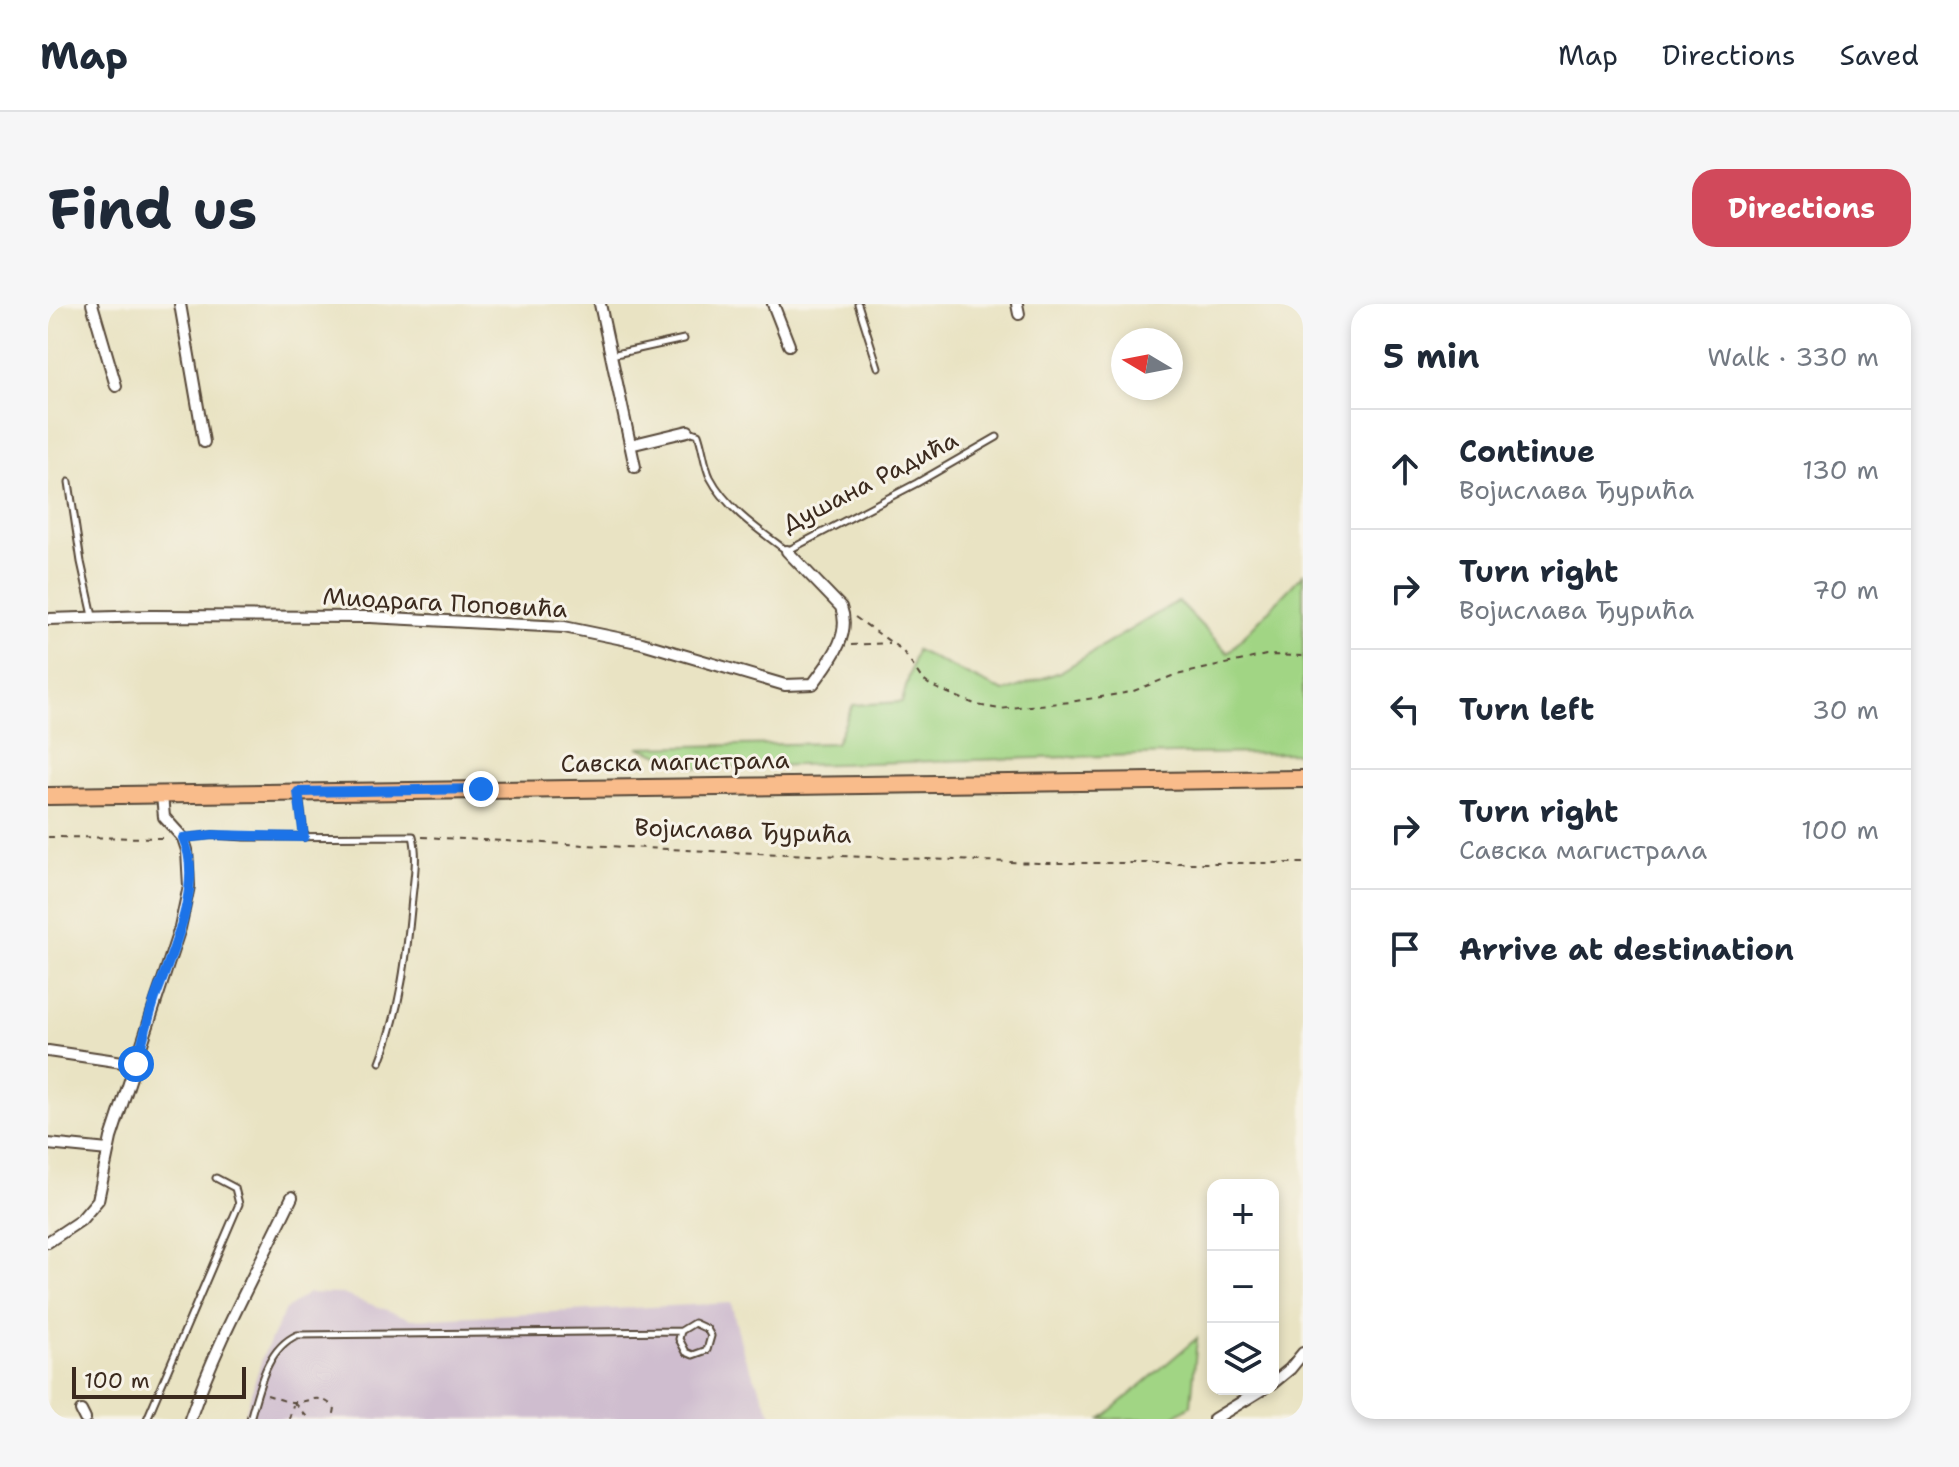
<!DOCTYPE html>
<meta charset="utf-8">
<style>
body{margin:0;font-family:"Shantell Sans",sans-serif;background:#f6f6f7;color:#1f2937}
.controls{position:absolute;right:24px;bottom:24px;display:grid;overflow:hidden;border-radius:16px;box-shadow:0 4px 12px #0003}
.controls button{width:72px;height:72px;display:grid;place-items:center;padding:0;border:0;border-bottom:2px solid #e0e1e3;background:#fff;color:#1f2937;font:40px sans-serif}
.compass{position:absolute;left:1063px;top:24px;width:72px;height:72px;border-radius:50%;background:#fff;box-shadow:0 4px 12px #0003;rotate:280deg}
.scale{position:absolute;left:24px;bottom:20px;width:174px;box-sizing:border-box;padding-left:8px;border:4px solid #3b2a1e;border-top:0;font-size:22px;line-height:28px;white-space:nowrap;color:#3b2a1e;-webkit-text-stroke:6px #f7f3e8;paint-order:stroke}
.stop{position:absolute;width:24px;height:24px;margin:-18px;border:6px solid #1a73e8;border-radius:50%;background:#fff}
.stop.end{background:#1a73e8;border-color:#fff;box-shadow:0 2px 8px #0008}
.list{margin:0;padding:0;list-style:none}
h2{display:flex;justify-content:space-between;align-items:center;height:104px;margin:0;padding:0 32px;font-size:34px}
h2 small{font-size:26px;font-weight:400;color:#747a83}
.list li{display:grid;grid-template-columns:52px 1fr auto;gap:24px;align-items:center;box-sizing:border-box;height:120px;padding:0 32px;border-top:2px solid #e0e1e3}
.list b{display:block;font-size:30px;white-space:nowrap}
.list p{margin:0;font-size:26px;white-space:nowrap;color:#747a83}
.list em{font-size:26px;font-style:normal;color:#747a83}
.icon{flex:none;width:44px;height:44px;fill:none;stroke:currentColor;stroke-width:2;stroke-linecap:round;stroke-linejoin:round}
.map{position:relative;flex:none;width:1255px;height:1115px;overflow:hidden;border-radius:24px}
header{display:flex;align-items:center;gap:48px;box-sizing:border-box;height:112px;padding:0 40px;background:#fff;border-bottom:2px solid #e0e1e3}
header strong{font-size:38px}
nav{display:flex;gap:44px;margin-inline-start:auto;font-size:28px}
.intro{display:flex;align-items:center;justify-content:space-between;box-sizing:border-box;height:192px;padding:0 48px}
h1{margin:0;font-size:56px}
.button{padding:20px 36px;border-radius:24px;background:#d1495b;color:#fff;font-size:28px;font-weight:700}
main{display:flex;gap:48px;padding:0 48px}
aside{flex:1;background:#fff;border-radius:24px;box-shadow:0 4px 12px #0003}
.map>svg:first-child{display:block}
.industrial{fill:#cfbdcf}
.green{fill:#a1d584;stroke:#6e8051;stroke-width:2}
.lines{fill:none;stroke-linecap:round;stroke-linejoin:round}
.lane-casing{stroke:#554637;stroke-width:9}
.street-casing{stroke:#554637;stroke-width:14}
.primary-casing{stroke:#554637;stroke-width:20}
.path{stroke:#554637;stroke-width:2;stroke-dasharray:6 6;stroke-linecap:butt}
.lane{stroke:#fff;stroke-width:5}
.street{stroke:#fff;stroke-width:10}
.primary{stroke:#f9bc8b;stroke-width:16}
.route{stroke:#1a73e8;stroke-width:10}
.labels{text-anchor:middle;stroke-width:6;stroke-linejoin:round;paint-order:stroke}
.street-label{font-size:24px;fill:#3b2a1e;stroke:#f7f3e8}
</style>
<header>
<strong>Map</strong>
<nav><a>Map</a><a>Directions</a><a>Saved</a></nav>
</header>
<div class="intro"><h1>Find us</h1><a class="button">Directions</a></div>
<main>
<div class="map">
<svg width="1255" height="1115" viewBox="0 0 1255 1115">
<rect width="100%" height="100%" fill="#f7f3e8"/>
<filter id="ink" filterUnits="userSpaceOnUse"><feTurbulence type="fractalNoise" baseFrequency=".0125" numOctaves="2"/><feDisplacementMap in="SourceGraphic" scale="16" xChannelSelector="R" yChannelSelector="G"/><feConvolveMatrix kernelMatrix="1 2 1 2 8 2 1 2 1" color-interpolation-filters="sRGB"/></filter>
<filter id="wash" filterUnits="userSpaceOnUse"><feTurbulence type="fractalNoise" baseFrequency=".006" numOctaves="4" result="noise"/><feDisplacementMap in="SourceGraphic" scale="32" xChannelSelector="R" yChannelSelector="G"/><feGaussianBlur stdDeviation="1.8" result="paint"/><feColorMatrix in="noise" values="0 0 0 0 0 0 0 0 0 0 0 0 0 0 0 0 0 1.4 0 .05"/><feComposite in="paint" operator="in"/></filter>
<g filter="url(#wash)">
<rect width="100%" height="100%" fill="#e9e3c3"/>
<polygon class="industrial" points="260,989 294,990 364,1015 683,999 696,1051 726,1115 195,1115 215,1052 237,1006"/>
<g class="green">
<polygon points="1255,270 1255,449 1126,450 648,464 590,443 788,439 805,401 854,398 868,346 956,388 1012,368 1130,297 1180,349"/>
<polygon points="1149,1034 1143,1101 1123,1115 1053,1115"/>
</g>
</g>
<g filter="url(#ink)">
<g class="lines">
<defs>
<g id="lane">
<polyline points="810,0 830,63"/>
<polyline points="563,51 636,35"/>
<path d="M641,127L650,130C655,144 656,160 662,173C678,204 712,227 739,247L869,179L949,133"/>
<polyline points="21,178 33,258 45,312"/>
<polyline points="251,491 256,533"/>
<path d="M135,534L165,531L197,533L365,532C370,552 366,574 364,594C359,650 353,705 332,758"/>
<polyline points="99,1115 191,900 187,884 168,874"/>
<path d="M202,1115C211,1085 218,1045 249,1031L633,1027L646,1019L659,1025L663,1032L659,1046L645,1051L638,1048L631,1035L633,1027"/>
</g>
<g id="street">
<polyline points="44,0 68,82"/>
<polyline points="132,0 156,138"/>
<polyline points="552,0 587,163"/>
<polyline points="725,0 741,41"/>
<polyline points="969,0 971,10"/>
<polyline points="582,141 640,127"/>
<path d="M0,315L102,312L322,313L516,323L594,339L737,381L765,380C781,358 804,332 793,303L739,247"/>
<polyline points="0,747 88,760"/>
<polyline points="0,840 60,846"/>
<polyline points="0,938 33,916 50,896 63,834 132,624 141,582 139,546 135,534 116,513 114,491"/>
<polyline points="1225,1079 1242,1065 1255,1049"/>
<polyline points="33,1107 37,1115"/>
<path d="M142,1115C169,1037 209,967 244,893"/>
<polyline points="1166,1115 1215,1085"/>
</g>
<polyline id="primary" points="0,492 1255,475"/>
</defs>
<use href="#lane" class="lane-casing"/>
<use href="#street" class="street-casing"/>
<use href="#primary" class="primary-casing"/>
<g class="path">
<polyline points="807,313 854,346 874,375 883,382 929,401 951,405 1022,398 1083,388 1124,372 1218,351 1255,352"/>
<polyline points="803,341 841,339"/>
<polyline points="0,533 119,534"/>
<polyline points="374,533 681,548 990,559 1255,559"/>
<path d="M219,1091C227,1093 236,1098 245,1098C264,1099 269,1087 287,1104L285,1115"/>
<polyline points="246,1099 261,1115"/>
<polyline points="241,1115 245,1101"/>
</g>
<use href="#lane" class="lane"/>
<use href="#street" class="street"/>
<use href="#primary" class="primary"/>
</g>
</g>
<g class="lines" filter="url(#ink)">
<path class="route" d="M88,760C94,738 100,716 107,694C123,651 157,578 135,534L165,531L256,533L250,488L433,485"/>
</g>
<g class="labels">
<g class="street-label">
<text transform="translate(822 178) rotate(-27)" y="8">Душана Радића</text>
<text transform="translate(397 299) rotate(3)" y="8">Миодрага Поповића</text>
<text transform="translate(627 458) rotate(-1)" y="8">Савска магистрала</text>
<text transform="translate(695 527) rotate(2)" y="8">Војислава Ђурића</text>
</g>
</g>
</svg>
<div class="controls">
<button>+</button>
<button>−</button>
<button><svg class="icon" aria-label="layers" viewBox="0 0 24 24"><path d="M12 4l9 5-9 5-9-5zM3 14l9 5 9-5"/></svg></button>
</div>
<svg class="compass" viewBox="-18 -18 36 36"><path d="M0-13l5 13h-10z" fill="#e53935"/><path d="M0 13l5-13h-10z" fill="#747a83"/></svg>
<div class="scale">100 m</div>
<div class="stop" style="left:88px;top:760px"></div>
<div class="stop end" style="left:433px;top:485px"></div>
</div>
<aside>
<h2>5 min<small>Walk · 330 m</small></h2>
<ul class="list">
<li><svg class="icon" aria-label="ahead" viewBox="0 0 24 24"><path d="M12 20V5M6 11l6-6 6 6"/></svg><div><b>Continue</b><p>Војислава Ђурића</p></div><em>130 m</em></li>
<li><svg class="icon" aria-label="right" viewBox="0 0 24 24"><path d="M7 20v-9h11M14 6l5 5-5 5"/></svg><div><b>Turn right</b><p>Војислава Ђурића</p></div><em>70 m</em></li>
<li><svg class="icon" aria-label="left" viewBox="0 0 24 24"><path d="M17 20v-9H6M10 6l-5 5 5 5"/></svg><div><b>Turn left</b></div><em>30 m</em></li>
<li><svg class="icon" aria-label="right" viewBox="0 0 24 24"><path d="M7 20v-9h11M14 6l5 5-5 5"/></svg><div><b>Turn right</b><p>Савска магистрала</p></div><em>100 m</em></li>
<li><svg class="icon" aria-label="arrive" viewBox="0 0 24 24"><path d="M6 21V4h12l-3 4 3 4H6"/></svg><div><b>Arrive at destination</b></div></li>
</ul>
</aside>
</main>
